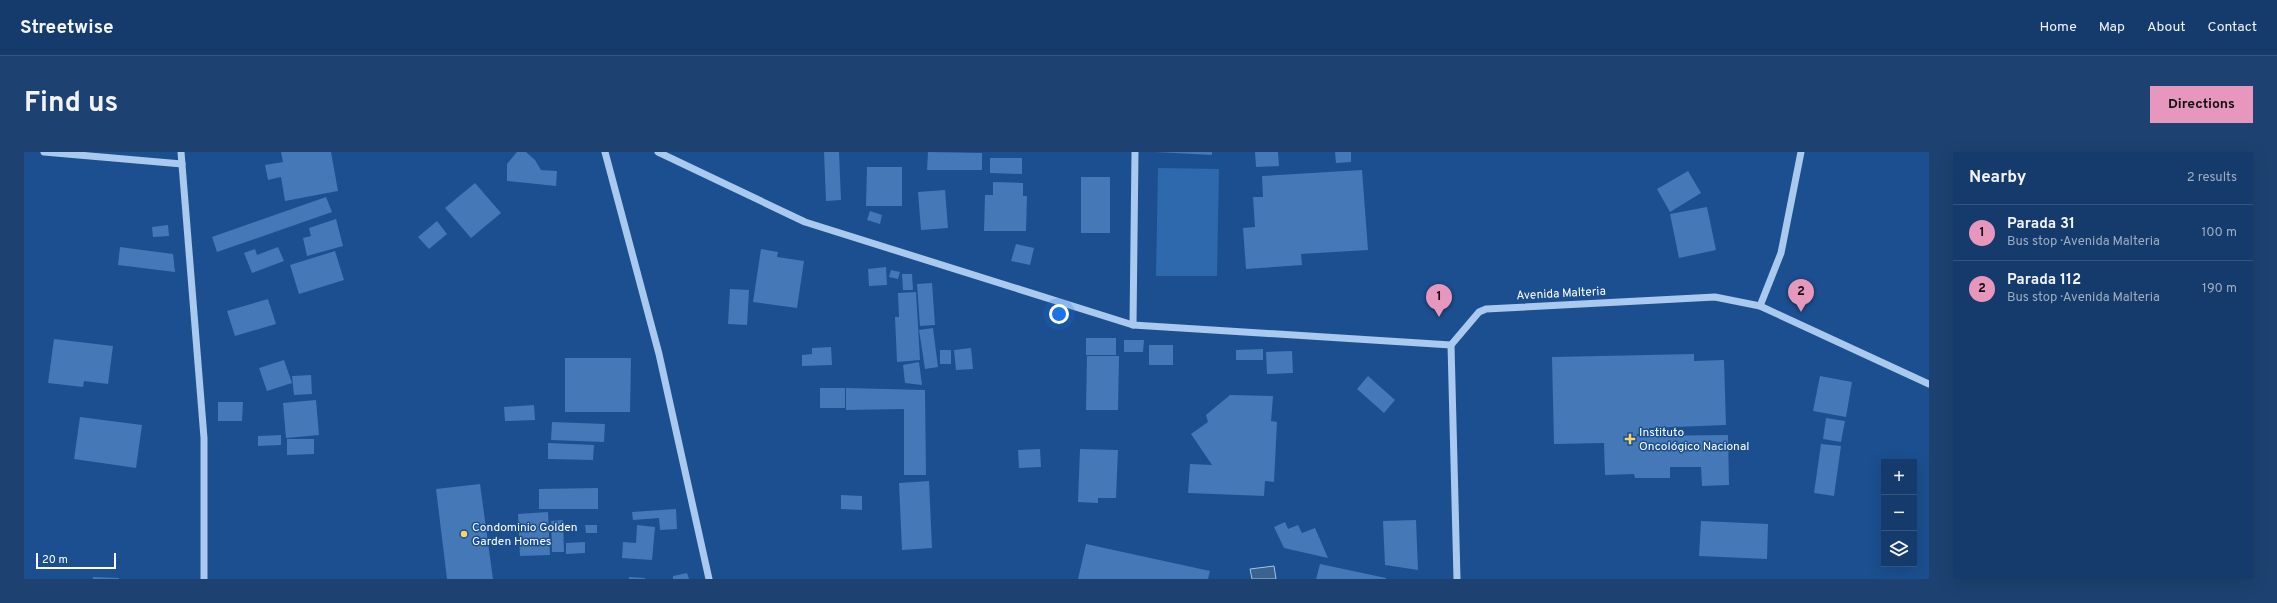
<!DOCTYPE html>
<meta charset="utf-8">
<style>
body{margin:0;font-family:Overpass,sans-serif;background:#1d4271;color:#f1f3f6}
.controls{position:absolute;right:12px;bottom:12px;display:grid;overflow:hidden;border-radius:0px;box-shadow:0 4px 16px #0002}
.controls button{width:36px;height:36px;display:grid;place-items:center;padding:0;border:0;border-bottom:1px solid #33557e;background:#143b6b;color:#f1f3f6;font:20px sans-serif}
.scale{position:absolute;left:12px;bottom:10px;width:80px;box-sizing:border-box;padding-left:4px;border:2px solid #fff;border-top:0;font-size:11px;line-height:14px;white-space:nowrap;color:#fff;-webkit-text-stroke:3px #1b4f8f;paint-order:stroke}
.you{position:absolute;left:1035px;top:162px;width:14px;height:14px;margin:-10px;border:3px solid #fff;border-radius:50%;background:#1a73e8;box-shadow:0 0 0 6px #1a73e833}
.badge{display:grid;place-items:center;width:26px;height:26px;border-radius:50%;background:#e797bd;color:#111;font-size:13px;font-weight:700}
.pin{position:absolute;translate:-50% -33px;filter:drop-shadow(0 1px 2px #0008)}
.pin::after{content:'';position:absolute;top:21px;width:14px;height:12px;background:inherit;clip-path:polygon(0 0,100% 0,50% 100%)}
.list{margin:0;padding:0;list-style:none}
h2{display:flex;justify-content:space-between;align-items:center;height:52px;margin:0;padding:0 16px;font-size:17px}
h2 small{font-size:13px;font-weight:400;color:#9dadc1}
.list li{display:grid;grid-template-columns:26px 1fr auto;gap:12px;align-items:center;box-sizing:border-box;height:56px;padding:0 16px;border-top:1px solid #33557e}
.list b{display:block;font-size:15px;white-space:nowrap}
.list p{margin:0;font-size:13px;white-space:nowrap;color:#9dadc1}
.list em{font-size:13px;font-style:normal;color:#9dadc1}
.icon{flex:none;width:22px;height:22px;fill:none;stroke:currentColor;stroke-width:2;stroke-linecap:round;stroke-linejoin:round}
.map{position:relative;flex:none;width:1905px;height:427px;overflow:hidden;border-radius:0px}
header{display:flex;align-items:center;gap:24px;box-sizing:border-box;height:56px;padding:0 20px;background:#143b6b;border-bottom:1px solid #33557e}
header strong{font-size:19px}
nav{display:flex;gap:22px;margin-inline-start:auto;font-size:14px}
.intro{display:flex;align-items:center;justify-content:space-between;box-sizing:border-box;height:96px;padding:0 24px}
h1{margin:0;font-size:28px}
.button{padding:10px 18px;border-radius:0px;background:#e797bd;color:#111;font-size:14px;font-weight:700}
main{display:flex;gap:24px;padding:0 24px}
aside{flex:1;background:#143b6b;border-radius:0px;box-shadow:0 4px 16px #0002}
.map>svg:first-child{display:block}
.green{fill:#2e69ad}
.water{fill:#3c6290;stroke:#9cc4f0}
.building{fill:#4478b7}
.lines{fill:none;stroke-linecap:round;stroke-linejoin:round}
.minor{stroke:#a9c9ee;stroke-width:7}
.poi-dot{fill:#ffd166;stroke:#1b4f8f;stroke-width:1.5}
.labels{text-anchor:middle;stroke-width:3;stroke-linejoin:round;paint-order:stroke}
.street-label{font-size:12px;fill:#fff;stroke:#1b4f8f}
.poi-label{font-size:12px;fill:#fff;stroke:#1b4f8f;text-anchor:start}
</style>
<header>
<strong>Streetwise</strong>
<nav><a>Home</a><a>Map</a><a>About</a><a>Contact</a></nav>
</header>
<div class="intro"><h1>Find us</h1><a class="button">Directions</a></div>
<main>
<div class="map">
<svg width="1905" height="427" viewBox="0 0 1905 427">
<rect width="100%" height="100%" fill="#1b4f8f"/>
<polygon class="green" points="1134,16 1195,17 1193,124 1132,124"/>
<polygon class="water" points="1250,414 1252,427 1228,427 1226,417"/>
<g class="building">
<polygon points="257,0 307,0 314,39 261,49 257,25 244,28 241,13 259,10"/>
<polygon points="493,0 502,0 511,8 517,18 533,19 532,34 483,29 483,12"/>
<polygon points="800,0 815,0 817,48 802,49"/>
<polygon points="904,0 958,1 958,18 903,18"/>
<polygon points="1131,0 1188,0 1188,3"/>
<polygon points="1231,0 1254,0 1255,14 1232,15"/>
<polygon points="1311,0 1327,0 1327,10 1312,11"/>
<polygon points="966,6 998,6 998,22 966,21"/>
<polygon points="843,15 878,15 878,54 842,54"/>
<polygon points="1338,18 1344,98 1277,102 1278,113 1222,117 1219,76 1231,75 1229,45 1239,45 1238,24"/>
<polygon points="1664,19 1677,41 1646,60 1633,37"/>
<rect x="1057" y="25" width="29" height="56"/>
<polygon points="969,30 999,31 999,44 1003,44 1002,79 960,79 961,43 969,43"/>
<polygon points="451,31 477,61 447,86 421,56"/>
<polygon points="921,38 924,76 897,78 894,40"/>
<polygon points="302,45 308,60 193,100 188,85"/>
<polygon points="1683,55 1692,98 1655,106 1646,62"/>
<polygon points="846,59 858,63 856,72 843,68"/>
<polygon points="312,67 319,94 283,104 279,86 287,84 285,76"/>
<polygon points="413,69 423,82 405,97 394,85"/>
<polygon points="144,73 145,84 129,85 128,75"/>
<polygon points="992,92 1010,96 1006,113 987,109"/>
<polygon points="96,95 149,102 151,120 94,113"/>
<polygon points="254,95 260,109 228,121 220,101 231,97 233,103"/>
<polygon points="737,97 754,100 753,105 780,109 773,156 729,150"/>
<polygon points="311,99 320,128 275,142 266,113"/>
<polygon points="862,115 863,133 845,134 844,117"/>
<polygon points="867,118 876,120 874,127 865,125"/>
<polygon points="878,122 888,122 889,138 879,138"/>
<polygon points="908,131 911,173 896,174 893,132"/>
<polygon points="706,137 725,138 723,173 704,172"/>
<polygon points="892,140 896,208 873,210 871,165 875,165 874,141"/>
<polygon points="244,147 252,172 211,184 203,159"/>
<polygon points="909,176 914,215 901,217 895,178"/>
<rect x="1062" y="186" width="30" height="17"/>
<polygon points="30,187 89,194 84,232 60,229 59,235 24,231"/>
<polygon points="1100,188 1120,188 1119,200 1100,200"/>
<rect x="1125" y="193" width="24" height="20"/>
<polygon points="807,195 808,213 778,214 778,203 788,202 788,196"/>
<polygon points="947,196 949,217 932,218 930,198"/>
<polygon points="1239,197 1239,208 1212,208 1212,198"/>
<rect x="916" y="198" width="11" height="14"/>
<polygon points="1268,199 1269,221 1243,222 1242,200"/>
<polygon points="1670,202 1670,209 1700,208 1702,273 1625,276 1625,282 1613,282 1613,284 1704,283 1705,333 1678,334 1677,315 1646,315 1646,326 1611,326 1610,322 1581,323 1580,291 1530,292 1528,205"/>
<polygon points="1063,204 1095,204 1094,258 1062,258"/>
<polygon points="541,206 607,206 606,260 541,260"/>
<polygon points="260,208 268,231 243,239 235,216"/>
<polygon points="895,210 898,233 881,231 879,213"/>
<polygon points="287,223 288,242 270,243 268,224"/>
<polygon points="1344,224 1371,248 1360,261 1333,237"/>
<polygon points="1796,224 1828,230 1822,265 1789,259"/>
<rect x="796" y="236" width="25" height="20"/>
<polygon points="822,236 901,238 902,323 880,323 880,257 822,258"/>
<polygon points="1206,243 1249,244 1247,269 1253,270 1250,330 1241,329 1240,344 1164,341 1166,312 1188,313 1167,282 1184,270 1182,263"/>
<polygon points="292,248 295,283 262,286 259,251"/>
<polygon points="194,250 219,250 218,269 194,269"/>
<polygon points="510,253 511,268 481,269 480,255"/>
<polygon points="56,265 118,273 112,316 50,307"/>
<polygon points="1802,266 1821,269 1817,290 1799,287"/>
<polygon points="528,270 581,272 580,290 527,288"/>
<polygon points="257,283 257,293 234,294 234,284"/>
<polygon points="263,287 290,287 290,302 263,303"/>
<polygon points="524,291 570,293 569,308 524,307"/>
<polygon points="1797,292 1817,294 1810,344 1790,341"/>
<polygon points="1016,297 1017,315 995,316 994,298"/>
<polygon points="1056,297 1094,298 1092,346 1074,346 1074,351 1054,350"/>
<polygon points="905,329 908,396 878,398 875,331"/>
<polygon points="456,332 469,427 423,427 412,337"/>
<polygon points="574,336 574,357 515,357 515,337"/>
<polygon points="817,343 838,344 838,358 817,357"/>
<polygon points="652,357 653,377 636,378 635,366 609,368 608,360"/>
<polygon points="524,360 526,403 496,404 494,362"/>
<polygon points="539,368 540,400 528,400 527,369"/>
<polygon points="1392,368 1394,418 1361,413 1359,369"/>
<polygon points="1677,369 1744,372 1743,407 1675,404"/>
<polygon points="1261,370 1264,377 1274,373 1278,381 1291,376 1304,406 1260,396 1250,375"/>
<polygon points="561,373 573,373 573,381 562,381"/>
<polygon points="613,373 631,375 628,408 598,406 599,390 612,391"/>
<polygon points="561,390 561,401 542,402 542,391"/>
<polygon points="1062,392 1186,419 1184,427 1054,427"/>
<polygon points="1296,412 1362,426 1362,427 1292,427"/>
<polygon points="663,421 665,427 649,427 649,424"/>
<polygon points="69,425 95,426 95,427 69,427"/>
<polygon points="605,425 621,426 621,427 605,427"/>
</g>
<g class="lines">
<g class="minor">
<polyline points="20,0 158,12"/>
<polyline points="157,0 180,286 180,427"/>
<polyline points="581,0 635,202 685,427"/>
<polyline points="634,0 781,70 1109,173 1427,193"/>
<polyline points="1736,154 1757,101 1777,0"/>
<polyline points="1109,173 1111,0"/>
<polyline points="1433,427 1427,193 1455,160 1462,157 1691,145 1736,154 1905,232"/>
</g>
</g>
<g class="poi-dot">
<path d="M1604 281h4v4h4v4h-4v4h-4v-4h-4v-4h4z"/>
<circle cx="440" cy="382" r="4"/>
</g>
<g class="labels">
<g class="street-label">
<text transform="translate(1537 141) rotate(-3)" y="4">Avenida Malteria</text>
</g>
<g class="poi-label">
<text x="1615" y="284">Instituto<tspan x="1615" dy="14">Oncológico Nacional</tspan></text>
<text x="448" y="379">Condominio Golden<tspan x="448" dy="14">Garden Homes</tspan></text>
</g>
</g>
</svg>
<div class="controls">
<button>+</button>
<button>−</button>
<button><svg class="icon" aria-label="layers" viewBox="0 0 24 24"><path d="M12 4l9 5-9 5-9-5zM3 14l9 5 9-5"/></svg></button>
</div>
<div class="scale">20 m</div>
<div class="you"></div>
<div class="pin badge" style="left:1415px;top:165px">1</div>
<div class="pin badge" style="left:1777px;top:160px">2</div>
</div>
<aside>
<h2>Nearby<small>2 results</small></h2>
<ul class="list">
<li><span class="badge">1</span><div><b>Parada 31</b><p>Bus stop · Avenida Malteria</p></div><em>100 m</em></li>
<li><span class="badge">2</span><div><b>Parada 112</b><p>Bus stop · Avenida Malteria</p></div><em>190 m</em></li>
</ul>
</aside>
</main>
